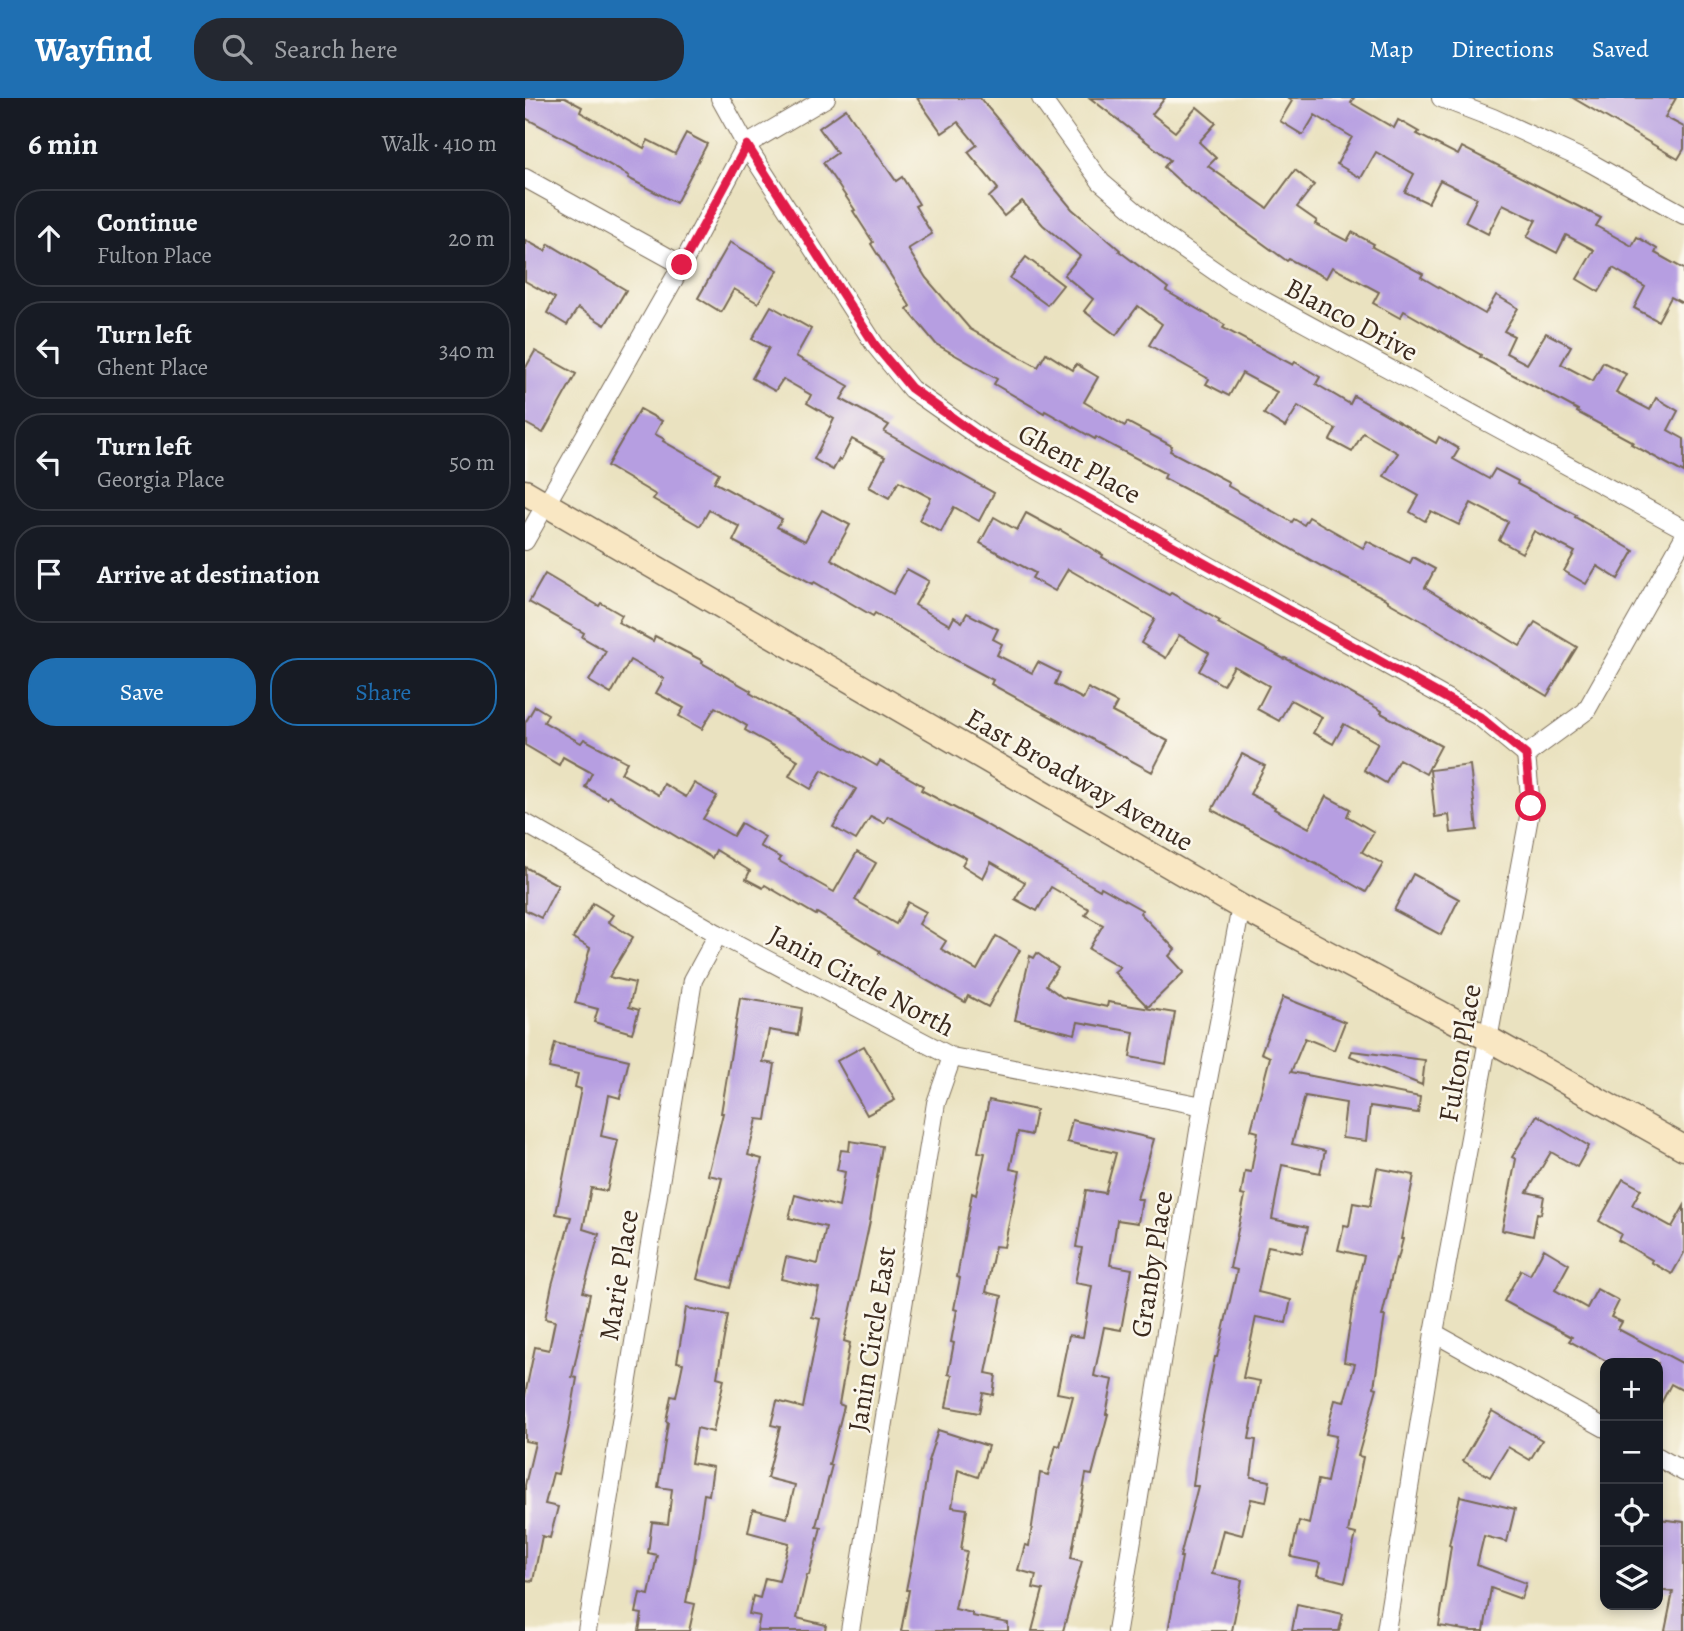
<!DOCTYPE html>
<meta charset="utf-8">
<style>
body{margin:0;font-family:Alegreya,serif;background:#242831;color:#f1f3f6}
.controls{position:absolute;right:21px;bottom:21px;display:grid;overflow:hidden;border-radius:14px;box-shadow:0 4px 10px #0003}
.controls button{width:63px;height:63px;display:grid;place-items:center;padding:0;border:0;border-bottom:2px solid #363941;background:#171b24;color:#f1f3f6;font:35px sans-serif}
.stop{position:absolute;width:21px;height:21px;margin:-16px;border:5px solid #e11d48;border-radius:50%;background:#fff}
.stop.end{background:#e11d48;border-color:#fff;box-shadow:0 2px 7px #0008}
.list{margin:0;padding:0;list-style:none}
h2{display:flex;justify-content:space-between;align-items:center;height:91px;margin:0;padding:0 28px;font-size:30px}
h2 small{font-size:23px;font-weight:400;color:#9ea1a6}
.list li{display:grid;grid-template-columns:46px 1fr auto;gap:21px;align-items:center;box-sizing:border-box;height:98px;margin:0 14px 14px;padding:0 14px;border:2px solid #363941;border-radius:28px}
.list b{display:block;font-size:26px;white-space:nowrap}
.list p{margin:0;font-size:23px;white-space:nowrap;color:#9ea1a6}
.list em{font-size:23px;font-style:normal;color:#9ea1a6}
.actions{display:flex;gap:14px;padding:21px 28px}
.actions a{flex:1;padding:16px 0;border:2px solid #1f6fb2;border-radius:28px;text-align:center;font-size:24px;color:#1f6fb2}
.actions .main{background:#1f6fb2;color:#fff}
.icon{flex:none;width:38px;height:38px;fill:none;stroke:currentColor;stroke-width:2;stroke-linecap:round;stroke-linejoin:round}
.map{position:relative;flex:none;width:1159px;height:1533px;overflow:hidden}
header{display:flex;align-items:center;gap:42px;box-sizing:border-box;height:98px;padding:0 35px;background:#1f6fb2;color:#fff}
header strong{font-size:33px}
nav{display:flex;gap:38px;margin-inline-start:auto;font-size:24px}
.search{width:490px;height:63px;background:#242831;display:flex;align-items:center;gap:18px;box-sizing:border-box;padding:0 24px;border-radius:28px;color:#9ea1a6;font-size:26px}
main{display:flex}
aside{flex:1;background:#171b24}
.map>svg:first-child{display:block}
.building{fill:#b69ee1}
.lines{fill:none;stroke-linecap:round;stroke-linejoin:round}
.street-casing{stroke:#786a57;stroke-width:20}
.secondary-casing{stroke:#786a57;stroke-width:27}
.street{stroke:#fff;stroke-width:18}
.secondary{stroke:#f9e7c3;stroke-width:24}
.route{stroke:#e11d48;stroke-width:9}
.labels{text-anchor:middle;stroke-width:5;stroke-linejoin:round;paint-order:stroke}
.street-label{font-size:28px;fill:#3b2a1e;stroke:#fbf7ec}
</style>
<header>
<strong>Wayfind</strong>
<div class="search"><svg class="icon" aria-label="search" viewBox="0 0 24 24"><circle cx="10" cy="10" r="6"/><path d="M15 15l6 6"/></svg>Search here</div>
<nav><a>Map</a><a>Directions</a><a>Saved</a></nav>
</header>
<main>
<aside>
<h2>6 min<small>Walk · 410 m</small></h2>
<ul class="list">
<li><svg class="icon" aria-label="ahead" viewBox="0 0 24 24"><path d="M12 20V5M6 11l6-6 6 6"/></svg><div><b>Continue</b><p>Fulton Place</p></div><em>20 m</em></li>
<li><svg class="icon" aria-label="left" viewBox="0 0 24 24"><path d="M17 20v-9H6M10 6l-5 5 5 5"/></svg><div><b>Turn left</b><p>Ghent Place</p></div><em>340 m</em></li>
<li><svg class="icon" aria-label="left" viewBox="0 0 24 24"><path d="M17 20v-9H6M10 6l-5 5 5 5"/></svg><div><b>Turn left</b><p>Georgia Place</p></div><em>50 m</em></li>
<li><svg class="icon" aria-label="arrive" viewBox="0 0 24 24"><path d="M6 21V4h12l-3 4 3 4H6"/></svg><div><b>Arrive at destination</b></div></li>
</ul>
<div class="actions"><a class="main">Save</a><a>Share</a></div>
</aside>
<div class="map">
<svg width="1159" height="1533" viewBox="0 0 1159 1533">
<rect width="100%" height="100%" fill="#fbf7ec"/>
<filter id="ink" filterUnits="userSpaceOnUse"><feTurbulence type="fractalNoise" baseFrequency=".0143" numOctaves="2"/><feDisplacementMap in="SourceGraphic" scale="14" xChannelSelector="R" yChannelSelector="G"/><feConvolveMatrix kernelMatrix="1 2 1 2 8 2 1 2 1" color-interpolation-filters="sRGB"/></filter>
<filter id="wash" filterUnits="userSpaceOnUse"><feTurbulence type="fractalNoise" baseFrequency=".00686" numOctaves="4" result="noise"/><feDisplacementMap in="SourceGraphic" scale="28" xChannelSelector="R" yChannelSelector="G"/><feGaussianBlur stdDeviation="1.57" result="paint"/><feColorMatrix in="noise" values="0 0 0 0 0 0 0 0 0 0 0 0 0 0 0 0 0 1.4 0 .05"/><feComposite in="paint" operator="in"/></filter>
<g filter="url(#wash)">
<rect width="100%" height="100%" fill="#eae2c0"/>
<g id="blocks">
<g class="building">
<polygon points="0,0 40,0 57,9 55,14 119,50 123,42 150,56 161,35 182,46 151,105 103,80 104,78 52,48 52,47 0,20"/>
<polygon points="392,0 455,0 547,111 595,152 594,153 643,190 641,193 700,227 698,230 768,267 770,264 795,279 791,286 825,306 829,298 911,345 914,339 934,351 928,361 964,381 970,371 993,383 992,386 1051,417 1050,419 1109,453 1093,481 1072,468 1061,486 1039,473 1050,454 1009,433 997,455 974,442 983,424 946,405 934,427 906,413 900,423 885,414 894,398 859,378 873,355 838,335 827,354 805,342 811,331 773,308 760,329 739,316 752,294 717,275 704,298 681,286 684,281 624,247 637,226 613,208 591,237 559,213 568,201 539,177 555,158 518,127 497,103 479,118 464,99 473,91 443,54 452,47 433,24 417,35"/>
<polygon points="565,0 640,0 627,16 650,34 672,9 691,25 674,44 691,60 683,68 742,110 770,72 789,87 772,109 792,123 790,126 822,143 827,134 849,146 847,149 898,176 896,179 960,216 971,197 993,210 979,233 989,238 981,255 1002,266 1021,235 1046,248 1036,266 1068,283 1078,264 1101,276 1091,294 1125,312 1131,300 1153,313 1143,332 1159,341 1159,375 1106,346 1108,344 1052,314 1053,312 955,259 956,257 879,213 875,220 848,205 854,194 807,169 801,180 764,161 762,163 664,92 639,69 645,62"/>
<polygon points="763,0 829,0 826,5 869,30 873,22 894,34 892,36 933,57 937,49 1076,120 1071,128 1107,148 1112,139 1132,151 1130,155 1159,171 1159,206 1146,199 1133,223 1109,210 1120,189 1088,170 1074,194 1052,181 1069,152 1041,137 1032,155 1002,139 1011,122 978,106 963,136 940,124 952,100 915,82 903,105 880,94 889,76 851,54 836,80 812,66 827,39 790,17 778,37 755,23 767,3"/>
<polygon points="1048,0 1151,0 1140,19 1159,29 1159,51 1153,61"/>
<polygon points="321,11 371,83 377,79 394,106 390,108 407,136 383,151 401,180 445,231 513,269 521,255 548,272 551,266 573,279 559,304 600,328 602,324 647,348 645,353 704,384 703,388 767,424 769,421 779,427 784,419 838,450 842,443 885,465 888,459 910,471 900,490 995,548 1010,524 1052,549 1022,598 913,532 863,504 863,502 798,469 701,414 702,413 639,380 641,376 571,339 570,341 520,313 519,315 469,286 472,281 411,246 382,211 385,208 346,146 348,144 328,113 330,112 298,65 312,55 294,30"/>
<polygon points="0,142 20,153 24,146 101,192 80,227 53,210 42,227 22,215 30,200 0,183"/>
<polygon points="205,144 253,172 233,205 209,191 196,214 173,200"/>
<polygon points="501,159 538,187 522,207 485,180"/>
<polygon points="246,208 286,231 271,258 324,288 316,301 364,327 359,334 469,395 454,423 429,409 416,434 394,422 406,400 374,383 364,400 344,389 360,359 327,341 316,362 314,361 308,372 289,361 309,321 282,305 286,297 258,281 250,293 227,280 244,250 227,241"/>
<polygon points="10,253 51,276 18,335 0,325 0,271"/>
<polygon points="115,311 137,323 130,336 139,341 138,343 194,375 189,384 257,421 252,429 280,443 297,412 325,427 306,461 368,496 382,471 404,483 390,507 425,527 429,519 437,524 442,515 473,531 468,541 477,546 472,557 507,575 513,564 535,575 530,586 558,601 563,590 592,605 587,614 643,643 627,674 466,586 468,582 412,552 350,515 348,518 289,484 288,486 208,443 215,429 184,412 175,428 128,401 131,397 82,368"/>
<polygon points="501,415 534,433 535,432 578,457 577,459 644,497 646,495 695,523 693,525 759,561 760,560 802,582 857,613 856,615 916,648 901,676 874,661 861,685 839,672 853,645 819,626 808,646 788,635 797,619 766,602 754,623 732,611 744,588 709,568 698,587 674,573 684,555 654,537 641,560 616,545 630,521 543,471 530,493 507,480 510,475 455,445 469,419 492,432"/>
<polygon points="20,476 74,508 76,505 97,517 93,524 128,543 130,538 178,563 177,565 226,593 225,595 352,668 355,663 398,688 396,692 458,725 575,792 576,789 617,812 615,815 650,851 644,858 659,874 623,909 589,874 595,869 564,851 578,827 560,817 564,811 526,789 512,813 490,801 500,784 466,764 458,780 437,767 441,760 363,718 359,725 346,718 331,742 308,729 331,691 297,672 286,691 264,678 273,662 220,632 222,628 190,609 177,631 154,618 159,610 131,595 139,581 105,562 86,596 64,583 81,553 57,539 59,535 4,504"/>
<polygon points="10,608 23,616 19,624 56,645 59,641 102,664 96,675 134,697 139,686 161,699 169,685 192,698 178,721 208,738 216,725 240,739 235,748 256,760 254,763 309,794 332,754 351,765 330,802 371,826 383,804 401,814 394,826 421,843 416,851 452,872 471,838 495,852 463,909 443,898 440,904 354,855 355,853 292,815 291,817 240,787 238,790 221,781 225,773 191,752 187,760 84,698 82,701 60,689 67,675 38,659 34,667 0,647 0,625"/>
<polygon points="717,656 740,668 725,696 750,709 749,711 784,730 801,698 825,711 822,718 849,734 837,754 858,766 841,794 795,768 687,712"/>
<polygon points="945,667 952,732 926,735 924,717 910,719 905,672"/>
<polygon points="0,769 33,787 16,820 0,812"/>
<polygon points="888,776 934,801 916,837 869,812"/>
<polygon points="68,805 88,817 83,824 108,839 84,879 110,885 104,909 114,912 107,935 69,924 73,911 50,905 65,850 48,840"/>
<polygon points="512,855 533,870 521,887 537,899 582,909 583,904 650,915 641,966 605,959 609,934 553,924 550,936 490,922 505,858 509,860"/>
<polygon points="758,899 820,924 809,952 780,940 766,974 895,999 893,1015 845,1008 841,1043 817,1040 821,1005 780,998 767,1046 800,1053 795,1075 757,1067 747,1121 783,1129 777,1155 743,1148 733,1194 766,1202 761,1225 731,1219 718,1280 735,1283 724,1341 731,1342 726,1379 745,1383 741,1404 726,1401 717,1437 698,1432 687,1476 717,1482 707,1533 643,1533 657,1459 655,1459 673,1388 668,1388 675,1334 690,1259 692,1259 712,1172 705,1170 720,1098 716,1097 720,1073 726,1074 733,1034 726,1032 745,959 736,955"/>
<polygon points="215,900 277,910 273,937 244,932 238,964 250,966 241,1022 232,1021 223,1057 237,1061 205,1190 172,1181 197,1080 183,1077 198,1015 196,1015"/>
<polygon points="30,945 104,962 95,1000 84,997 76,1038 93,1042 82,1093 66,1090 58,1131 74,1136 58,1194 65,1196 47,1279 52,1280 44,1327 33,1376 28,1375 20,1406 33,1409 25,1440 17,1438 8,1483 0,1482 0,1387 10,1345 0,1343 0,1297 10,1249 24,1252 30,1223 20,1221 27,1187 46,1119 31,1116 56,991 50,989 53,976 24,970"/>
<polygon points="339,948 370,1002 342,1017 312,963"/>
<polygon points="827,953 900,962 897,987 825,958"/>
<polygon points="464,1002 511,1012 506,1037 493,1034 485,1071 495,1073 479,1149 470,1148 461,1194 477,1198 461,1275 471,1277 468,1297 458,1295 454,1315 421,1309 427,1277 423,1276 429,1245 426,1244 432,1212 429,1211 435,1180 432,1179 447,1095 451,1097 460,1055 453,1054"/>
<polygon points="1012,1017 1064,1048 1052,1069 1026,1054 1002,1094 1019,1098 1016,1116 1012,1115 1008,1138 980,1132 979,1133 977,1132 991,1061 987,1059"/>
<polygon points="547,1022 629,1041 612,1101 617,1101 613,1125 592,1122 585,1167 607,1171 596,1232 579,1229 569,1278 588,1282 581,1316 583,1316 567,1377 561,1376 546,1460 557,1463 538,1533 507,1533 518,1492 508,1490 511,1477 493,1472 500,1447 504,1448 515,1375 523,1377 531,1347 535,1348 548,1298 532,1295 544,1237 558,1239 567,1188 550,1185 557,1150 551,1149 561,1092 580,1095 591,1055 542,1044"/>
<polygon points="325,1043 357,1048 345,1123 319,1243 325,1245 314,1306 319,1308 304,1367 307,1367 291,1428 296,1429 284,1477 282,1477 272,1520 301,1527 300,1533 232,1533 235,1518 224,1516 228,1498 235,1500 240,1480 254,1483 264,1445 223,1434 228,1411 262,1420 270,1387 242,1380 255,1329 246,1327 252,1303 278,1310 295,1221 287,1219 294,1190 256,1181 261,1159 293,1166 301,1129 264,1120 270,1097 314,1109 320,1074 312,1072 316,1052 324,1053"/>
<polygon points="852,1070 889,1077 876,1141 878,1141 873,1161 871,1160 857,1218 860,1218 849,1289 852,1290 833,1358 838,1359 823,1434 831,1436 820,1484 792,1477 795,1465 766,1459 774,1423 784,1426 793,1382 802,1384 811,1338 801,1336 810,1302 819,1304 830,1266 819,1264 829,1199 839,1158 813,1152 819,1127 824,1128 828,1105 845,1108"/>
<polygon points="1098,1081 1116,1091 1107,1107 1147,1129 1159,1108 1159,1155 1147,1176 1126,1164 1127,1162 1093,1142 1096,1136 1074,1123"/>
<polygon points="1019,1151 1044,1166 1030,1192 1062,1210 1072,1191 1094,1203 1086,1219 1097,1224 1093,1231 1159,1266 1159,1293 1146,1286 1133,1311 1133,1265 1085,1265 1044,1243 1047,1239 979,1203 996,1172 1005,1177"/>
<polygon points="161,1210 203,1217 192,1279 199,1281 188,1334 172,1330 166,1365 188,1369 184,1397 179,1396 169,1465 161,1504 170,1506 164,1533 114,1533 117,1516 111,1515 115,1495 124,1497 132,1457 123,1455 127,1424 143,1426 147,1391 133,1389 143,1324 141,1323 146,1298 151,1299 158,1265 152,1264"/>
<polygon points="967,1313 1017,1342 1005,1362 983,1349 965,1379 938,1363"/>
<polygon points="413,1332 463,1348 453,1379 433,1372 427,1409 442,1411 436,1452 442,1453 430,1511 447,1515 447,1518 483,1525 483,1533 376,1533 384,1492 381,1492 394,1427 404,1363 403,1363"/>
<polygon points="935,1398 990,1411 982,1444 959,1438 952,1467 1001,1485 996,1501 966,1490 959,1533 946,1533 914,1528 926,1448 924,1447"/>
<polygon points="1133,1421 1159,1424 1159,1533 1140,1533 1148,1494 1133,1492"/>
<polygon points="772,1506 818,1516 814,1533 767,1533"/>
</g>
</g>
</g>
<g filter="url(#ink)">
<use href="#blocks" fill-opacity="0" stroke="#786a57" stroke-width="2"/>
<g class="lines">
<defs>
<g id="street">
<polyline points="195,0 221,47 350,247 386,291 457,341 955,619 1001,657"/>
<polyline points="516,0 576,84 638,137 710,187 1159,431"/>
<polyline points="916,0 968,20 1064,64 1159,117"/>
<polyline points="0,80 157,167"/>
<polyline points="0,443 157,167 221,47 301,0"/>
<polyline points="0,725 193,836 427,959 678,1008"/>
<polyline points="909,1235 1080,1330"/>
<polyline points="1133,1359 1159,1374"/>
<polyline points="62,1533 168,882 193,836"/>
<polyline points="325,1533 411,1005 427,959"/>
<polyline points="592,1533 678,1008 716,809"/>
<polyline points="861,1533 909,1235 1006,708 1001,657 1061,613 1159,439"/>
</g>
<polyline id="secondary" points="0,394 716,809 964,941 1159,1050"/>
</defs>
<use href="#street" class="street-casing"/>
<use href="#secondary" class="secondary-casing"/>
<use href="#street" class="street"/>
<use href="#secondary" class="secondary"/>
</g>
</g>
<g class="lines" filter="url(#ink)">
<polyline class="route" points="157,167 222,47 350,247 386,290 457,341 955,619 1001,657 1006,708"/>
</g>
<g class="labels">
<g class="street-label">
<text transform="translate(827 221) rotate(28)" y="10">Blanco Drive</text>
<text transform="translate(555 365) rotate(29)" y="10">Ghent Place</text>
<text transform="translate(555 681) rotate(30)" y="10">East Broadway Avenue</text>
<text transform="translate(337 882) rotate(28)" y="10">Janin Circle North</text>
<text transform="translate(934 955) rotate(-80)" y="10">Fulton Place</text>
<text transform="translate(626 1166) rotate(-81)" y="10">Granby Place</text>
<text transform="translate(93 1177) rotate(-81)" y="10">Marie Place</text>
<text transform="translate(346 1241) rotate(-81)" y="10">Janin Circle East</text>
</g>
</g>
</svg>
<div class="controls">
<button>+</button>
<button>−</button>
<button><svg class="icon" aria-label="locate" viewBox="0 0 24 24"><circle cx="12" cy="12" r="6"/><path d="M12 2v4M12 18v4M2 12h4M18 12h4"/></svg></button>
<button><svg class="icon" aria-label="layers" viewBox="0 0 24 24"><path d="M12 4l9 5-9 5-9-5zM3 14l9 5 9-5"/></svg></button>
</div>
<div class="stop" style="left:1006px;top:708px"></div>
<div class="stop end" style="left:157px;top:167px"></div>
</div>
</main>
